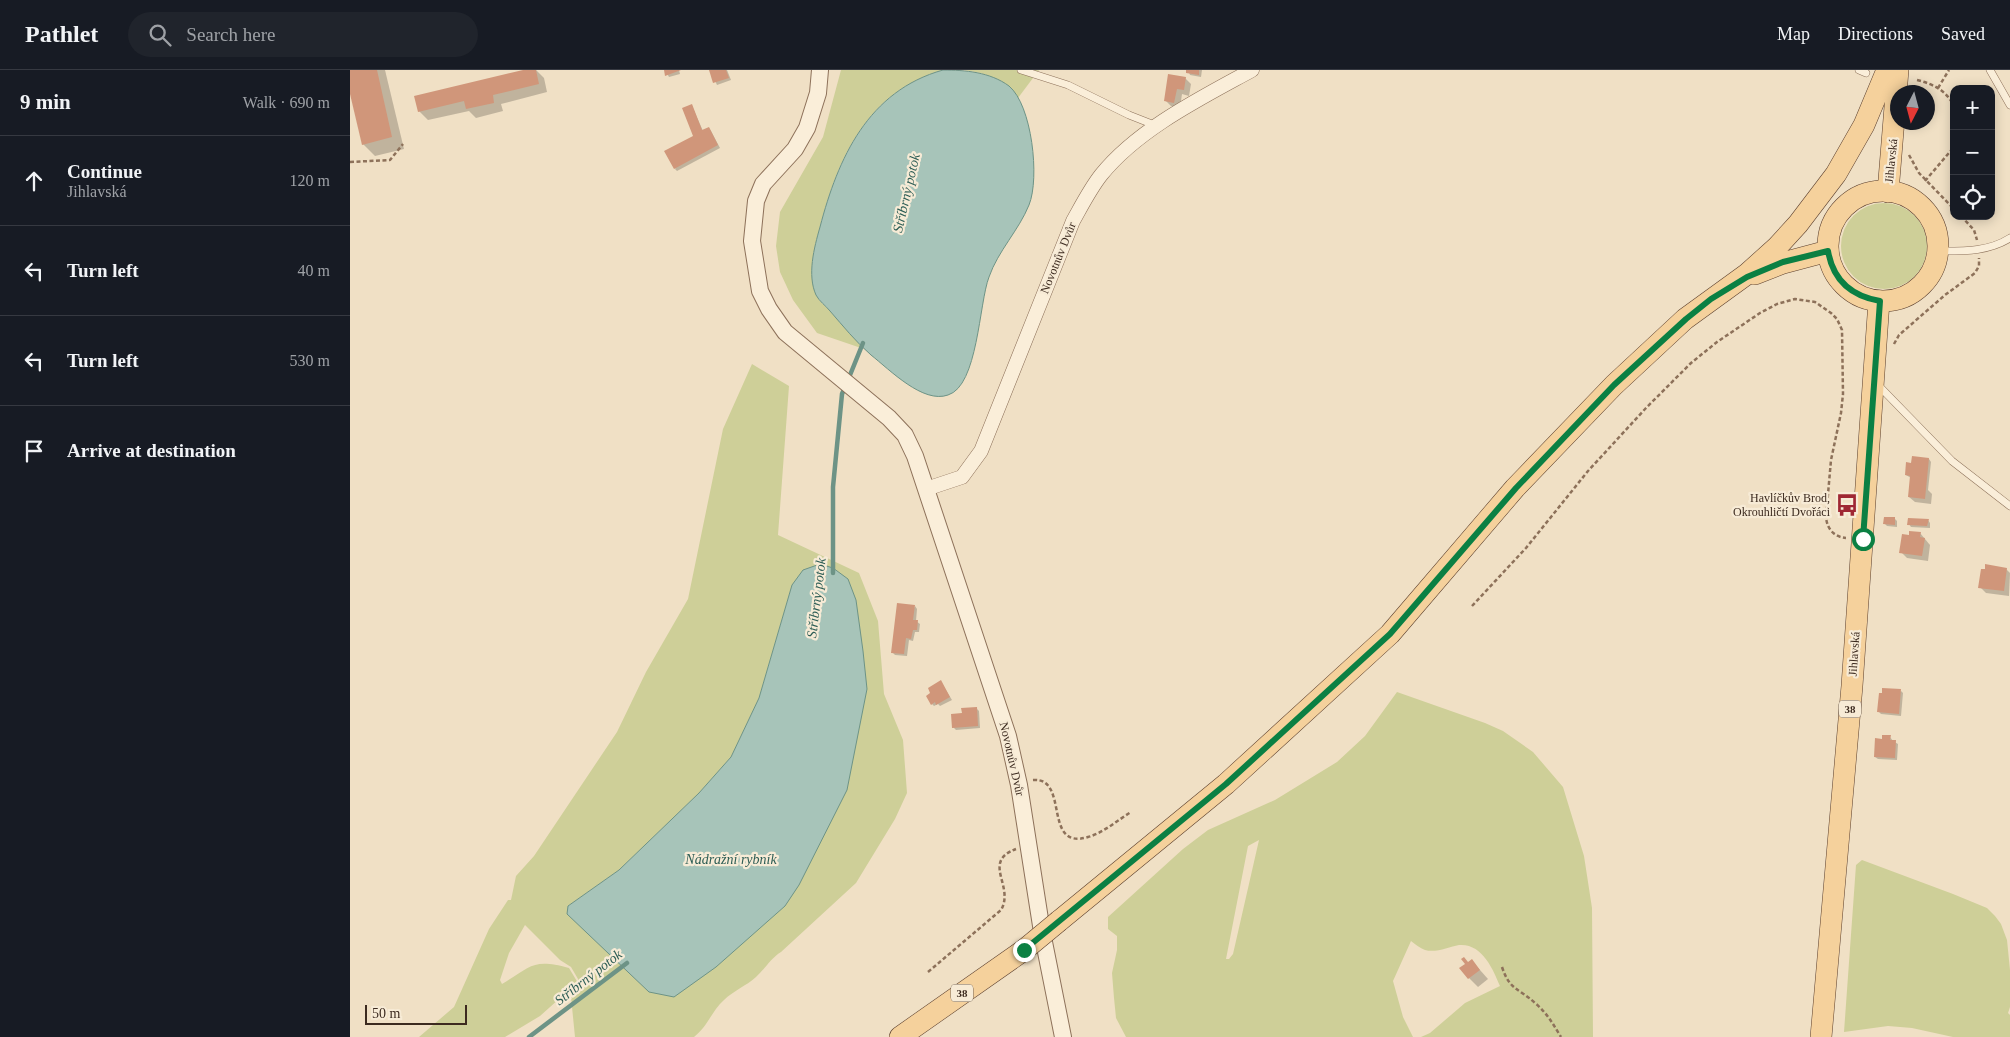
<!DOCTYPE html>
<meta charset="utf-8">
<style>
body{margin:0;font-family:Georgia,serif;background:#20242c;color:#f1f3f6}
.controls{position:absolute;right:15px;top:15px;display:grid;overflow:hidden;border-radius:10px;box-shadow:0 2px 12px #0003}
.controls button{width:45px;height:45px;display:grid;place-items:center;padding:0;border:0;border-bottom:1px solid #363941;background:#171b24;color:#f1f3f6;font:25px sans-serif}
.compass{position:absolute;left:1540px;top:15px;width:45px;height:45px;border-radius:50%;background:#171b24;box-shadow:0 2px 12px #0003;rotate:186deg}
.scale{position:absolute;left:15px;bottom:12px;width:102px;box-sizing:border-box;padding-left:5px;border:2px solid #3c2a1f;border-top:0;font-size:14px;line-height:18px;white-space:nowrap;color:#3c2a1f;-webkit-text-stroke:4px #f7ebd6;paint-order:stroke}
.stop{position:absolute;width:15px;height:15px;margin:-11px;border:4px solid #0b8043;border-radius:50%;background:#fff}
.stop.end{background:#0b8043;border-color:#fff;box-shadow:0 1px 5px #0008}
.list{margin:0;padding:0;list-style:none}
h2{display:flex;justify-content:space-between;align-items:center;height:65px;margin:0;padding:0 20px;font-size:21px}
h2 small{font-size:16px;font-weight:400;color:#9ea1a6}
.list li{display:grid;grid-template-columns:32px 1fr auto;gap:15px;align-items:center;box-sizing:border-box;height:90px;padding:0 20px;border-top:1px solid #363941}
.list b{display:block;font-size:19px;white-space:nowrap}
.list p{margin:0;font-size:16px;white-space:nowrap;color:#9ea1a6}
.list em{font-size:16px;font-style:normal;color:#9ea1a6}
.icon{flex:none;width:28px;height:28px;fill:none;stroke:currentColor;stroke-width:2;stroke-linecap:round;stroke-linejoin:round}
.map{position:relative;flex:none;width:1660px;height:967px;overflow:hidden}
header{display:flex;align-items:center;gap:30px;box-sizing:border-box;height:70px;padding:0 25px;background:#171b24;border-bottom:1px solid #363941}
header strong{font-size:24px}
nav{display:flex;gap:28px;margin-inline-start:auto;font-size:18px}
.search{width:350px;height:45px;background:#20242c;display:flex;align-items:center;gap:12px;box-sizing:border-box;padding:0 18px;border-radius:28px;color:#9ea1a6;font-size:19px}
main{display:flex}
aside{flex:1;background:#171b24}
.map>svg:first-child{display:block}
.green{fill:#cecf98;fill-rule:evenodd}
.water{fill:#a7c4b9;stroke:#6d9386}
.shadow{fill:#0003}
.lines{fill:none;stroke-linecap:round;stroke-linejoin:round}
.stream{stroke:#6d9386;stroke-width:4.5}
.building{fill:#d0967a}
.service-casing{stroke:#8d715a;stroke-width:8}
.minor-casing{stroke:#8d715a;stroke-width:15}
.tertiary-casing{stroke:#8d715a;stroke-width:18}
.primary-casing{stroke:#5b3f2e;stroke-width:22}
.path{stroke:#8d715a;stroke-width:2.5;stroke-dasharray:4 2.5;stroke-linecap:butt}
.service{stroke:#faeed9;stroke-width:7}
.minor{stroke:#faeed9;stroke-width:14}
.tertiary{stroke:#faeed9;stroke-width:16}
.primary{stroke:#f5d19c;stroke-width:21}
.primary-bridge-casing{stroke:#5b3f2e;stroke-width:22;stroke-linecap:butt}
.primary-bridge{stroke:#f5d19c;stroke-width:21}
.route{stroke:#0b8043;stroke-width:6}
.labels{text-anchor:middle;stroke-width:4.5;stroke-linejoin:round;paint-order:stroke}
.shield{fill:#f7ebd6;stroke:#746456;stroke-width:1}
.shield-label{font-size:11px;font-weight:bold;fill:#3c2a1f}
.street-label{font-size:12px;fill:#3c2a1f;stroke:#f7ebd6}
.poi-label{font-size:12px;fill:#3c2a1f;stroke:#f7ebd6;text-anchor:end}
.water-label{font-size:14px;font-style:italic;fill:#2d5d55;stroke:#f7ebd6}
</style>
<header>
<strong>Pathlet</strong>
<div class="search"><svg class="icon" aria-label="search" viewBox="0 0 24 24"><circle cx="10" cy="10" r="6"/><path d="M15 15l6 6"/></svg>Search here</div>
<nav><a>Map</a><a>Directions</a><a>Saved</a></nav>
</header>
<main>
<aside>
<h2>9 min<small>Walk · 690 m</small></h2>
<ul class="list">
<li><svg class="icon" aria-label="ahead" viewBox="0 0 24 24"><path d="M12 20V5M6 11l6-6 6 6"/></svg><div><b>Continue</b><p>Jihlavská</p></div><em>120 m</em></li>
<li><svg class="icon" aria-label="left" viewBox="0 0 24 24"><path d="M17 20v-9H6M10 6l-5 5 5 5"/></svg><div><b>Turn left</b></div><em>40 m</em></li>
<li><svg class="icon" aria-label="left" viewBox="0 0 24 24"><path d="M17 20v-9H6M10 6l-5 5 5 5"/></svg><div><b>Turn left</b></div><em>530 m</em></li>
<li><svg class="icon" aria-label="arrive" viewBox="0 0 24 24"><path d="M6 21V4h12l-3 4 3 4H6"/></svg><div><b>Arrive at destination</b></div></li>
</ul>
</aside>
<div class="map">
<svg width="1660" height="967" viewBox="0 0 1660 967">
<rect width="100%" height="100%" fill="#f0e0c5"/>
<g class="green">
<path d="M491,0H593C518,21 488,87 470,157C464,178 457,204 466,224C468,230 474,235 478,239C490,252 502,266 514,279L467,263L443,230L430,202L426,176L430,142L473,67Z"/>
<path d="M610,0H689L668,28C654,10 633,1 610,0Z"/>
<circle cx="1534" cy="176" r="43"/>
<path d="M402,294L439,316L428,465L509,503L528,551L534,624L553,670L557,723L545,749L506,813L431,882C421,888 415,899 406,907C396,916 383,921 374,930C361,942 358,956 344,967H225L221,927L225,920L209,929L190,946L155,967H69L104,937L139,859L158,830H161L166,806L184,786L267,662L296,602L338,529L373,359ZM442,515L466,779L448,815L435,836L401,865L218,836L269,800L349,723L381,687L409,628ZM175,855L210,890L221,897L228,909V913L219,898C182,888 181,897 152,914L150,910L159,883Z"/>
<path d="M1047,622L1135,653L1153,661L1183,682L1213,717L1234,786L1242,838L1243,967H1071L1080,963L1115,933L1150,916C1143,899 1132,873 1109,875C1099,877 1086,883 1075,880C1070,878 1065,874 1061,871L1043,911L1053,947L1063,967H776L766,948L764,928L762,903L767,880V866L758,859V847L833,779L858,760L925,730L987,692L1015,666ZM909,770L883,884L879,889H876L898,776Z"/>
<polygon points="1512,790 1603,824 1637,838 1645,846 1651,854 1657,870 1660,900 1660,937 1658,943 1660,945 1660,967 1603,967 1562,958 1538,956 1494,962 1506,795"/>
</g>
<g class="water">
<path d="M593,0C615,0 640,2 659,16C682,35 690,108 679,135C669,160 648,181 639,207C629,233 628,316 598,325C573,334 540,300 521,285C506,272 493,256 480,241C476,236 469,231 466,225C457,205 464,178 470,157C488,88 518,21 593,0Z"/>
<polygon points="470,494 483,498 498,509 506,530 513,581 517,619 497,720 449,815 435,836 366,897 324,927 299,922 217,844 218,836 269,800 349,723 381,687 409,628 442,515 453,500"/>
</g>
<g class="shadow">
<polygon points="0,0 35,0 54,79 25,86 13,74 0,21"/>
<polygon points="178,0 186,0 194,8 197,22 151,34 153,41 126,48 119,41 78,50 69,41"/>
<polygon points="315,0 329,0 330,4 319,7"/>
<polygon points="360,0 377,0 381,10 367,15"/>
<polygon points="838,0 852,0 851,7 840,5"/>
<polygon points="835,8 841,14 839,26 832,24 830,38 821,36 815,30"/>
<polygon points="342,36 353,61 359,58 361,61 370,78 327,101 325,99 344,66"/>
<polygon points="1563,387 1579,389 1581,392 1578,420 1582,424 1581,434 1565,432 1559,427 1561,408 1556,405 1563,394"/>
<polygon points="1545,449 1547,451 1547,457 1537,456 1535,454"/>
<polygon points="1578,450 1580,453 1580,458 1561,457 1559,454"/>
<polygon points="1570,463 1580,475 1578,491 1557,488 1551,482 1560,467"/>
<polygon points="1656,499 1660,503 1659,526 1636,523 1630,517 1636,501"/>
<polygon points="565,536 567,539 566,551 570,554 569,562 565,562 563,571 559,570 557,586 545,585 543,583"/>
<polygon points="591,612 602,630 590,636 588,634 584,636 582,634"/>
<polygon points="1551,621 1553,623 1551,646 1531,644 1529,642"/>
<polygon points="627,639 629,641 630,658 606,660 603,657 613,644"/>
<polygon points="1540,667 1543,671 1548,674 1547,690 1528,689 1525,687 1533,670"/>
<polygon points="1122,891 1138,909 1128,917 1119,908 1116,895"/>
</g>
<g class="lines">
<g class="stream">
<polyline points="498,310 513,273"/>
<polyline points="483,503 483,417 492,324 495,317"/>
<polyline points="179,967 277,893"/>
</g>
</g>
<g class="building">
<polygon points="0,0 27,0 42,67 12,75 0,24"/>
<polygon points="173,0 186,0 189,14 143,25 144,33 116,39 114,31 68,42 64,26"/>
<polygon points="314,0 331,0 315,6"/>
<polygon points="359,0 376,0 379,8 363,13"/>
<polygon points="836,0 849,0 849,5 836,3"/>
<polygon points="818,4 836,7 834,20 827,19 824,33 814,31"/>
<polygon points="342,34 352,60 359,57 368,75 324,99 314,81 343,66 332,38"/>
<polygon points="1562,386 1579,388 1575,429 1558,427 1560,406 1555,405 1556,392 1561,393"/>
<polygon points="1534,447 1545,447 1545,455 1533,454"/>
<polygon points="1558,448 1579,449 1577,456 1557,455"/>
<polygon points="1559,461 1571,462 1570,467 1575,468 1572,486 1549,483 1552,464 1559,465"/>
<polygon points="1635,494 1657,498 1654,521 1628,518 1631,499 1635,499"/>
<polygon points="547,533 565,535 563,550 568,550 567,560 563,560 561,569 556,568 554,584 541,583"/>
<polygon points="591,610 600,627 586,635 585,632 581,635 576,626 580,623 578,618"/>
<polygon points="1532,618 1551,619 1549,644 1527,642 1529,623 1532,623"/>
<polygon points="627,637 628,656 602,658 601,644 612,643 611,638"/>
<polygon points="1532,665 1541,665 1540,670 1546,670 1545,688 1524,687 1525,668 1532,669"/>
<polygon points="1114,887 1118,892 1122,889 1130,900 1118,909 1109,898 1115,894 1111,889"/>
</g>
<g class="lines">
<defs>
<g id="service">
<polyline points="671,0 718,15 779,45 807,56"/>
<polyline points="1509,0 1516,3"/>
<polyline points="1640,0 1660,35"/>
<path d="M1588,181C1613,181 1638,182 1660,168"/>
<polyline points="1528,315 1602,391 1660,436"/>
</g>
<path id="minor" d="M576,419L612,407L631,381L723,151C732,135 740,119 751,105C788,59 851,28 902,0"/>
<polyline id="tertiary" points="470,0 468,23 457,58 445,79 413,114 406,131 402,171 410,221 419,239 435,262 539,348 555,365 565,386 658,666 669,715 692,862 713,967"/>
<g id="primary">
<circle cx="1533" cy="176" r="55"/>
<polyline points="1538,122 1548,0"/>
<polyline points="1405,204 1433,193 1478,181"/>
<polyline points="709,851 876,714 1040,564 1165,418 1264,315 1335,249 1397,204 1427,177 1448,154 1486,104 1514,55 1537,0"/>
<polyline points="550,967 674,880"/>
<polyline points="1471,967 1502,616 1529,231"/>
</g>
</defs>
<use href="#service" class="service-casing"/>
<use href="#minor" class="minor-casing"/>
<use href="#tertiary" class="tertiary-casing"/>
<use href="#primary" class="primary-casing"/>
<g class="path">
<path d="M1567,10C1583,14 1596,20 1604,36"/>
<polyline points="1588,18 1599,0"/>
<polyline points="1559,85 1569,103 1604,139"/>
<polyline points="0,92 40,90 53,74"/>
<polyline points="1575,111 1604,77"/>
<polyline points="1611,146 1624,160 1627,170"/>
<polyline points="1544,274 1549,265 1595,225 1625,203 1629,196 1629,188"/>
<path d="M1122,536L1176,478L1238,401L1296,338L1341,293L1367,272L1410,243L1427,234L1445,229L1465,232L1481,243L1487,249L1492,260L1493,324L1491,343L1481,390L1476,447C1477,459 1484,467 1496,468"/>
<path d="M683,710C720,707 692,781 738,767C753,763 768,750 781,742"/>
<path d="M1152,897C1160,921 1169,918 1185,933C1197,943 1203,954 1211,967"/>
<path d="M578,902L651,840C665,816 631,792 666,779"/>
</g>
<use href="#service" class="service"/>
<use href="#minor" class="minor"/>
<use href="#tertiary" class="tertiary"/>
<use href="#primary" class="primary"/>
<defs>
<polyline id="primary-bridge" points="674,880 709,851"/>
</defs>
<use href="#primary-bridge" class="primary-bridge-casing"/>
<use href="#primary-bridge" class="primary-bridge"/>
</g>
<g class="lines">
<path class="route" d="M674,880L876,714L1040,564L1166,418L1264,315L1336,249L1361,229L1397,207L1433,192L1478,181C1483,210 1501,226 1530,231L1513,469"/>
</g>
<defs>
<symbol id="bus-bare" viewBox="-9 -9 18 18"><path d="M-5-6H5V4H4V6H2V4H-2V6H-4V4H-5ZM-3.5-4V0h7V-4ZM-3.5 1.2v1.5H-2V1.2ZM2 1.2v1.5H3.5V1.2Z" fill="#9f2733" stroke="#f7ebd6" stroke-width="2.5" paint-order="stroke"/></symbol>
</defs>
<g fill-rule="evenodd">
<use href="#bus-bare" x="1481" y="419" width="32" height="32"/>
</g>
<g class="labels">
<g class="shield">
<rect x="1489" y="630.5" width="22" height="17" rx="4"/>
<rect x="601" y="914.5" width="22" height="17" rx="4"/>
</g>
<g class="shield-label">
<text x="1500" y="643">38</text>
<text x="612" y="927">38</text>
</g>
<g class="street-label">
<text transform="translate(1541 91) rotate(-84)" y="4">Jihlavská</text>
<text transform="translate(708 188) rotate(-68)" y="4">Novotnův Dvůr</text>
<text transform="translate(1504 584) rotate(-86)" y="4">Jihlavská</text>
<text transform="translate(662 689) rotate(77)" y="4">Novotnův Dvůr</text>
</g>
<g class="poi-label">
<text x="1480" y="432">Havlíčkův Brod,<tspan x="1480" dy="14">Okrouhličtí Dvořáci</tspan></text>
</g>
<g class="water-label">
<text transform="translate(556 123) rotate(-77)" y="5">Stříbrný potok</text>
<text transform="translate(466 528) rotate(-83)" y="5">Stříbrný potok</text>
<text x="381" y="794">Nádražní rybník</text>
<text transform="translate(238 907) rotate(-38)" y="5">Stříbrný potok</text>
</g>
</g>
</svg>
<div class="controls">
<button>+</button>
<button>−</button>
<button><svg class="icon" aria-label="locate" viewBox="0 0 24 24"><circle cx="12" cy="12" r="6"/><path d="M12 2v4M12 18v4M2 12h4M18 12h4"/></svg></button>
</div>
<svg class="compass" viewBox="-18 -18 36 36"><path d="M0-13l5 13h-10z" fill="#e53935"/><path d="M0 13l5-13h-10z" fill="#9ea1a6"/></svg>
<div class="scale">50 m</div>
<div class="stop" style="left:1513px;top:469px"></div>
<div class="stop end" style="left:674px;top:880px"></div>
</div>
</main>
